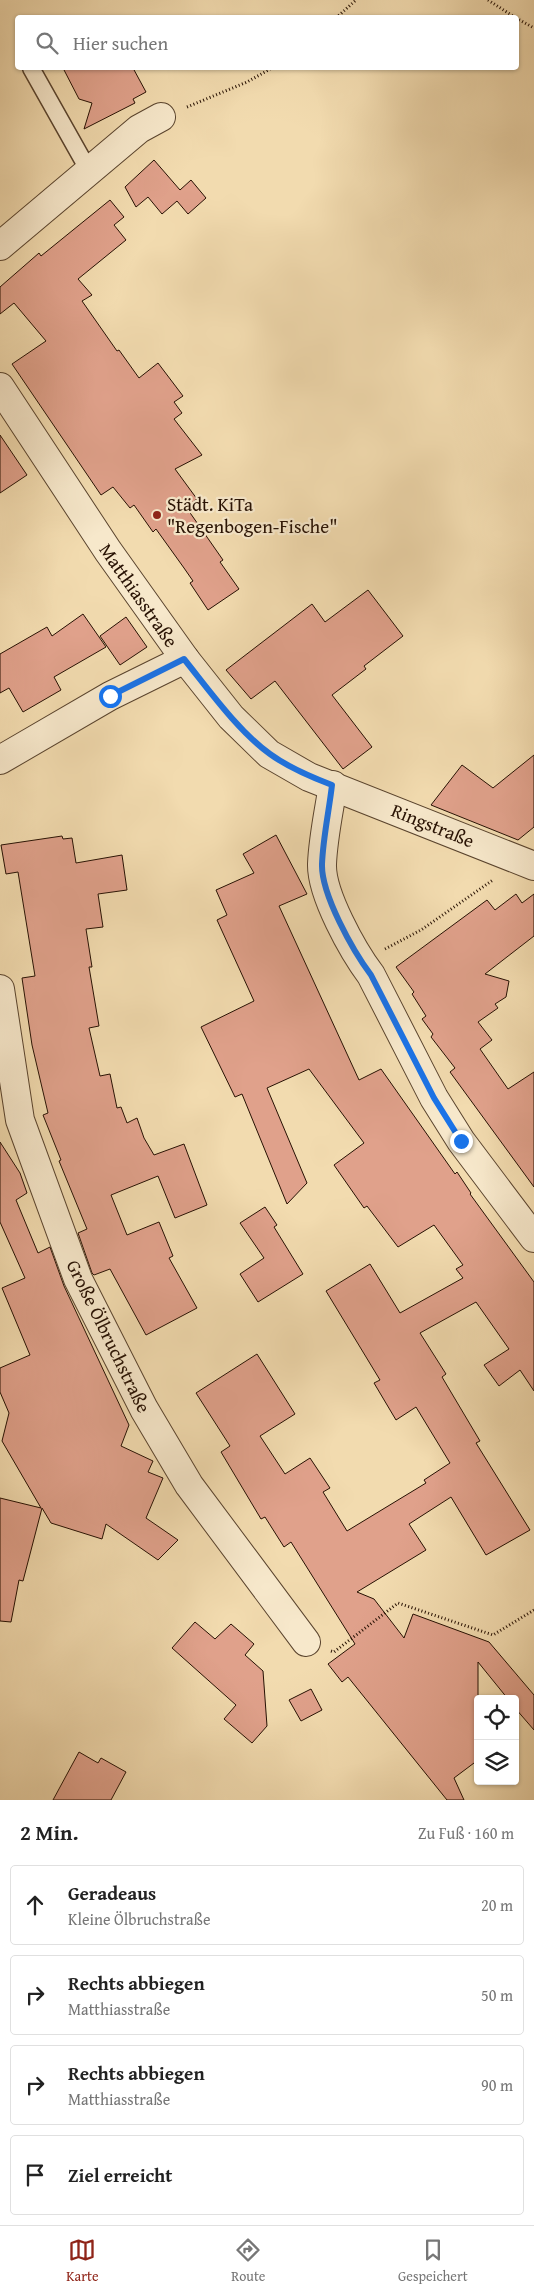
<!DOCTYPE html>
<html lang="de">
<meta charset="utf-8">
<style>
body{margin:0;font-family:"Gentium Book Plus",serif;background:#f6f6f6;color:#222}
.controls{position:absolute;right:15px;bottom:15px;display:grid;overflow:hidden;border-radius:5px;box-shadow:0 1px 4px #0004}
.controls button{width:45px;height:45px;display:grid;place-items:center;padding:0;border:0;border-bottom:1px solid #e0e0e0;background:#fff;color:#222;font:25px sans-serif}
.stop{position:absolute;width:15px;height:15px;margin:-11px;border:4px solid #1a73e8;border-radius:50%;background:#fff}
.stop.end{background:#1a73e8;border-color:#fff;box-shadow:0 1px 5px #0008}
.list{margin:0;padding:0;list-style:none}
h2{display:flex;justify-content:space-between;align-items:center;height:65px;margin:0;padding:0 20px;font-size:21px}
h2 small{font-size:16px;font-weight:400;color:#767676}
.list li{display:grid;grid-template-columns:32px 1fr auto;gap:15px;align-items:center;box-sizing:border-box;height:80px;margin:0 10px 10px;padding:0 10px;border:1px solid #e0e0e0;border-radius:5px}
.list b{display:block;font-size:19px;white-space:nowrap}
.list p{margin:0;font-size:16px;white-space:nowrap;color:#767676}
.list em{font-size:16px;font-style:normal;color:#767676}
.icon{flex:none;width:28px;height:28px;fill:none;stroke:currentColor;stroke-width:2;stroke-linecap:round;stroke-linejoin:round}
.map{position:relative;flex:none;width:534px;height:1800px;overflow:hidden}
.search{position:absolute;background:#fff;box-shadow:0 1px 4px #0004;left:15px;right:15px;top:15px;height:55px;display:flex;align-items:center;gap:12px;box-sizing:border-box;padding:0 18px;border-radius:5px;color:#767676;font-size:19px}
.sheet{height:425px;background:#fff}
nav{display:flex;justify-content:space-around;align-items:center;box-sizing:border-box;height:70px;border-top:1px solid #e0e0e0;background:#fff;font-size:14px;color:#767676}
nav a{display:grid;justify-items:center;gap:2px}
nav .on{color:#8f2418}
.map>svg:first-child{display:block}
.building{fill:#e0a18b;stroke:#271103}
.lines{fill:none;stroke-linecap:round;stroke-linejoin:round}
.lane-casing{stroke:#5a442e;stroke-width:19}
.street-casing{stroke:#5a442e;stroke-width:30}
.path{stroke:#271103;stroke-width:3;stroke-dasharray:1 2.5;stroke-linecap:butt}
.lane{stroke:#f7e8cb;stroke-width:16}
.street{stroke:#f7e8cb;stroke-width:28}
.route{stroke:#1a73e8;stroke-width:6}
.poi-dot{fill:#8f2418;stroke:#f7e8cb;stroke-width:2}
.labels{text-anchor:middle;stroke-width:4.5;stroke-linejoin:round;paint-order:stroke}
.poi-label{font-size:19px;fill:#271103;stroke:#f7e8cb;text-anchor:start}
.street-label{font-size:19px;fill:#271103;stroke:#f7e8cb}
</style>
<div class="map">
<svg width="534" height="1800" viewBox="0 0 534 1800">
<rect width="100%" height="100%" fill="#f2dbaf"/>
<filter id="stains"><feTurbulence type="fractalNoise" baseFrequency=".004" numOctaves="4"/><feColorMatrix values="0 0 0 0 .2 0 0 0 0 .09 0 0 0 0 .02 0 0 0 .5 -.17"/></filter>
<radialGradient id="worn" r=".72"><stop offset=".6" stop-color="#630" stop-opacity="0"/><stop offset="1" stop-color="#630" stop-opacity=".3"/></radialGradient>
<g class="building">
<polygon points="63,68 133,68 146,92 133,99 135,103 84,129 92,103 79,99"/>
<polygon points="154,160 180,190 191,180 206,198 188,214 177,201 162,214 148,197 136,207 125,187"/>
<polygon points="110,200 124,217 114,225 126,240 78,279 92,295 82,301 117,351 119,350 139,378 158,363 183,396 174,402 182,413 174,419 202,455 175,469 197,499 186,507 223,560 220,562 239,589 208,610 190,583 193,581 184,568 156,529 153,532 134,505 130,508 113,487 101,495 12,364 46,341 14,303 0,314 0,287 39,253 41,256"/>
<polygon points="0,435 27,475 0,493"/>
<polygon points="368,590 403,636 364,666 366,669 332,695 372,747 343,769 275,681 251,699 226,670 312,604 325,622"/>
<polygon points="83,614 106,647 54,677 61,690 23,712 9,688 0,693 0,654 47,627 52,636"/>
<polygon points="126,617 147,647 120,665 100,636"/>
<polygon points="534,755 534,827 518,840 431,805 462,765 493,788"/>
<polygon points="276,835 307,894 279,906 359,1080 381,1069 455,1174 457,1172 471,1193 470,1194 534,1282 534,1391 520,1370 499,1386 484,1365 509,1349 476,1302 420,1333 446,1374 442,1377 480,1441 476,1443 530,1530 486,1555 451,1497 409,1524 426,1550 357,1592 374,1599 404,1638 413,1614 489,1642 534,1695 534,1730 515,1708 515,1699 508,1699 478,1662 478,1760 454,1778 464,1800 447,1800 348,1677 342,1682 328,1664 355,1644 291,1542 284,1547 265,1517 261,1519 221,1452 230,1446 196,1393 257,1354 295,1414 260,1436 285,1474 310,1458 330,1488 323,1492 347,1531 426,1483 424,1480 450,1463 416,1407 396,1420 374,1383 380,1380 326,1291 370,1264 400,1313 463,1278 456,1269 463,1265 434,1225 398,1247 367,1206 364,1208 334,1165 364,1143 309,1069 267,1088 307,1183 287,1204 242,1094 235,1097 201,1027 254,1001 217,920 227,915 216,890 254,873 243,854"/>
<polygon points="62,836 63,839 72,838 76,863 122,855 127,890 98,894 103,927 86,929 92,967 89,967 99,1026 89,1028 100,1076 110,1074 117,1108 121,1107 127,1123 137,1118 144,1138 154,1155 184,1144 207,1205 175,1218 158,1176 111,1195 127,1235 159,1222 173,1256 169,1258 197,1308 146,1335 110,1269 94,1275 92,1273 78,1233 87,1229 59,1161 61,1160 43,1115 48,1113 32,1045 22,978 35,976 18,872 6,874 1,845"/>
<polygon points="516,894 522,903 534,894 534,936 485,974 509,981 506,997 495,1004 498,1008 478,1022 492,1040 480,1049 508,1089 534,1072 534,1187 450,1072 455,1068 431,1037 433,1034 422,1019 426,1016 412,994 414,992 396,967 487,900 495,910"/>
<polygon points="0,1142 20,1173 27,1193 16,1200 38,1253 50,1247 64,1286 129,1425 121,1446 153,1461 148,1472 163,1478 146,1518 178,1540 158,1560 106,1524 102,1539 51,1523 42,1508 23,1581 19,1580 11,1622 0,1621 0,1498 41,1508 2,1441 9,1413 0,1392 0,1368 30,1355 2,1288 25,1278 0,1222"/>
<polygon points="265,1207 277,1225 274,1227 303,1274 258,1302 240,1274 264,1258 240,1223"/>
<polygon points="195,1622 215,1639 231,1624 254,1644 245,1655 263,1671 267,1726 252,1743 224,1719 236,1705 172,1648"/>
<polygon points="311,1689 322,1710 301,1721 289,1700"/>
<polygon points="79,1752 98,1763 101,1758 126,1772 111,1800 53,1800"/>
</g>
<g class="lines">
<defs>
<polyline id="lane" points="31,68 89,171"/>
<g id="street">
<polyline points="0,246 139,129 161,117"/>
<polyline points="0,387 108,551 185,659 231,717 269,754 309,777 534,866"/>
<polyline points="0,760 110,696 185,659"/>
<path d="M333,785C329,811 323,838 322,864C321,894 353,951 371,975L434,1098L461,1141L534,1238"/>
<polyline points="0,989 20,1120 78,1279 144,1409 189,1485 306,1642"/>
</g>
</defs>
<use href="#lane" class="lane-casing"/>
<use href="#street" class="street-casing"/>
<g class="path">
<polyline points="488,0 516,18"/>
<polyline points="336,18 356,0"/>
<polyline points="516,18 534,28"/>
<polyline points="187,107 247,82 272,68"/>
<polyline points="385,949 421,930 493,880"/>
<polyline points="331,1651 334,1652 398,1603 493,1635 534,1610"/>
</g>
<use href="#lane" class="lane"/>
<use href="#street" class="street"/>
</g>
<g class="lines">
<path class="route" d="M110,696L184,659C209,690 238,731 270,754C289,768 311,777 332,785C329,811 323,838 322,864C321,894 353,951 371,975L434,1098L461,1141"/>
</g>
<circle class="poi-dot" cx="157" cy="515" r="5"/>
<g class="labels">
<g class="poi-label">
<text x="167" y="511">Städt. KiTa<tspan x="167" dy="22">"Regenbogen-Fische"</tspan></text>
</g>
<g class="street-label">
<text transform="translate(139 595) rotate(55)" y="7">Matthiasstraße</text>
<text transform="translate(433 825) rotate(22)" y="7">Ringstraße</text>
<text transform="translate(109 1336) rotate(64)" y="7">Große Ölbruchstraße</text>
</g>
</g>
<rect width="100%" height="100%" filter="url(#stains)"/>
<rect width="100%" height="100%" fill="url(#worn)"/>
</svg>
<div class="controls">
<button><svg class="icon" aria-label="locate" viewBox="0 0 24 24"><circle cx="12" cy="12" r="6"/><path d="M12 2v4M12 18v4M2 12h4M18 12h4"/></svg></button>
<button><svg class="icon" aria-label="layers" viewBox="0 0 24 24"><path d="M12 4l9 5-9 5-9-5zM3 14l9 5 9-5"/></svg></button>
</div>
<div class="stop" style="left:110px;top:696px"></div>
<div class="stop end" style="left:461px;top:1141px"></div>
<div class="search"><svg class="icon" aria-label="search" viewBox="0 0 24 24"><circle cx="10" cy="10" r="6"/><path d="M15 15l6 6"/></svg>Hier suchen</div>
</div>
<section class="sheet">
<h2>2 Min.<small>Zu Fuß · 160 m</small></h2>
<ul class="list">
<li><svg class="icon" aria-label="ahead" viewBox="0 0 24 24"><path d="M12 20V5M6 11l6-6 6 6"/></svg><div><b>Geradeaus</b><p>Kleine Ölbruchstraße</p></div><em>20 m</em></li>
<li><svg class="icon" aria-label="right" viewBox="0 0 24 24"><path d="M7 20v-9h11M14 6l5 5-5 5"/></svg><div><b>Rechts abbiegen</b><p>Matthiasstraße</p></div><em>50 m</em></li>
<li><svg class="icon" aria-label="right" viewBox="0 0 24 24"><path d="M7 20v-9h11M14 6l5 5-5 5"/></svg><div><b>Rechts abbiegen</b><p>Matthiasstraße</p></div><em>90 m</em></li>
<li><svg class="icon" aria-label="arrive" viewBox="0 0 24 24"><path d="M6 21V4h12l-3 4 3 4H6"/></svg><div><b>Ziel erreicht</b></div></li>
</ul>
</section>
<nav>
<a class="on"><svg class="icon" aria-label="map" viewBox="0 0 24 24"><path d="M3 6l6-2 6 2 6-2v14l-6 2-6-2-6 2zM9 4v14M15 6v14"/></svg>Karte</a>
<a><svg class="icon" aria-label="directions" viewBox="0 0 24 24"><path d="M12 3l9 9-9 9-9-9zM9 14v-3h6M13 9l2 2-2 2"/></svg>Route</a>
<a><svg class="icon" aria-label="saved" viewBox="0 0 24 24"><path d="M7 4h10v16l-5-4-5 4z"/></svg>Gespeichert</a>
</nav>
